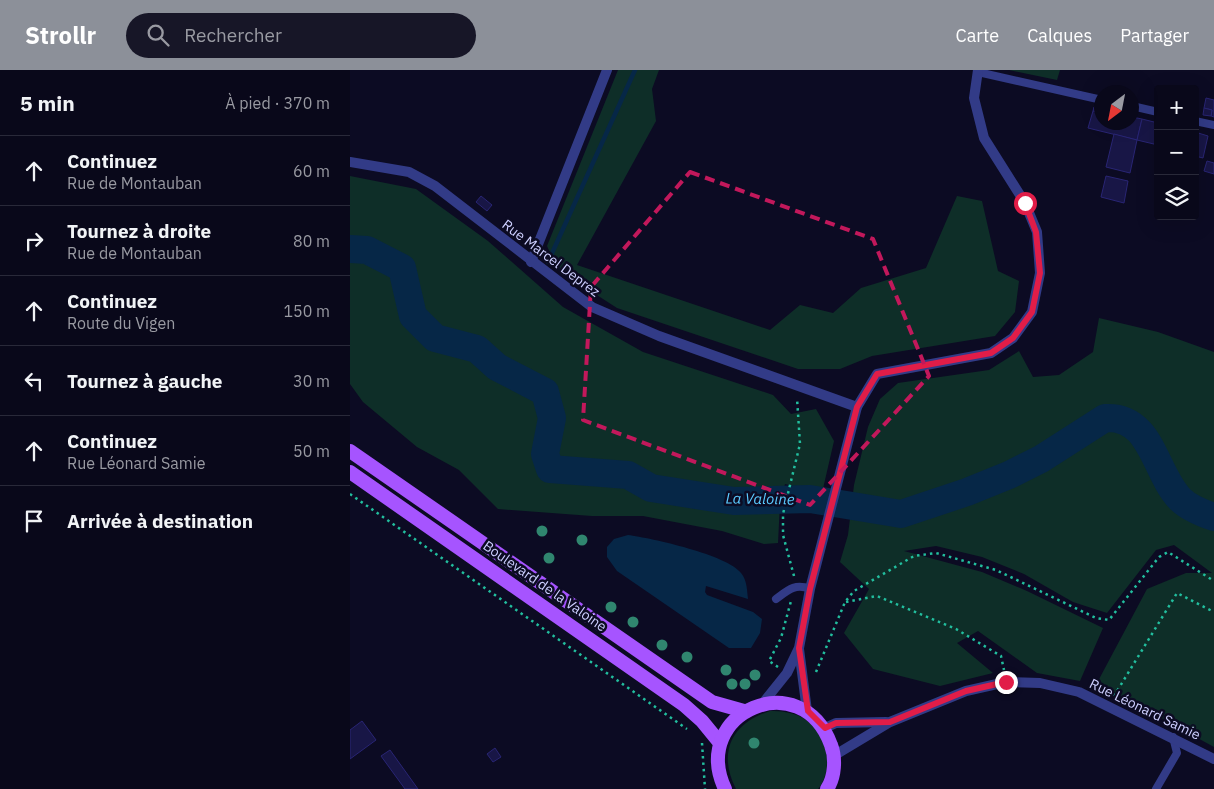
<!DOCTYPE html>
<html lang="fr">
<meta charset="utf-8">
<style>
body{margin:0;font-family:"IBM Plex Sans",sans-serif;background:#171627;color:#f1f3f6}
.controls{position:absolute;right:15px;top:15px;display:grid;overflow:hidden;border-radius:5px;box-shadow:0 5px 20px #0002}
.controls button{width:45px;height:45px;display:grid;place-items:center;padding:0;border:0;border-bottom:1px solid #292939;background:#09081a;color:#f1f3f6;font:25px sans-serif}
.compass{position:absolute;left:744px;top:15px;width:45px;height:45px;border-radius:50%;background:#09081a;box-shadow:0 5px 20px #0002;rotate:212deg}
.stop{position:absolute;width:15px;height:15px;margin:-11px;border:4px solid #e11d48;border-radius:50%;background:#fff}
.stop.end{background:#e11d48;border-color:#fff;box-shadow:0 1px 5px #0008}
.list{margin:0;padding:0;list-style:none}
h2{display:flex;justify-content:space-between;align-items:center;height:65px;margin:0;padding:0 20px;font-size:21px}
h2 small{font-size:16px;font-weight:400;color:#999aa2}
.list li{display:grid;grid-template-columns:32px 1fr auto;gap:15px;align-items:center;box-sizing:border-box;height:70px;padding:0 20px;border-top:1px solid #292939}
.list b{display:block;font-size:19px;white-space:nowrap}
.list p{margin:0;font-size:16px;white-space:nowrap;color:#999aa2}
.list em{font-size:16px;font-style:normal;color:#999aa2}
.icon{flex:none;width:28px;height:28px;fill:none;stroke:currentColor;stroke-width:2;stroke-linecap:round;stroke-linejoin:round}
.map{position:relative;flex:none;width:864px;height:719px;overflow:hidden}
header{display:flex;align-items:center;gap:30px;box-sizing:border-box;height:70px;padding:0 25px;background:#8c9099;color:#fff}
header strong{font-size:24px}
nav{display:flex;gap:28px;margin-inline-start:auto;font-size:18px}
.search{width:350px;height:45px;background:#171627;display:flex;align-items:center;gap:12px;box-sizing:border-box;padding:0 18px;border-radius:28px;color:#999aa2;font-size:19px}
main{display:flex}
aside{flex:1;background:#09081a}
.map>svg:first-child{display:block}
.green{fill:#0e2e28}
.water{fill:#062747}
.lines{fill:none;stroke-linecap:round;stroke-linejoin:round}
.stream{stroke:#062747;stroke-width:4.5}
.river{stroke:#062747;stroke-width:28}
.building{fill:#181646;stroke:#292574}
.path{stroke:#22be9e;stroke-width:2.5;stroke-dasharray:2.5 4;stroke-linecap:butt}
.service{stroke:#323b87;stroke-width:8}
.minor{stroke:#323b87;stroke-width:10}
.tertiary{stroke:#323b87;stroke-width:10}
.primary{stroke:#a654ff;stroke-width:14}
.tree{fill:#30866f}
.route{stroke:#e11d48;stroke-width:6}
.marked{fill:none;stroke:#c2185b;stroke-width:4;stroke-dasharray:10 6;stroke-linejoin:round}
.labels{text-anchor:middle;stroke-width:5;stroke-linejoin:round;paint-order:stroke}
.street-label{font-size:14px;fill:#cdcfff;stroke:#0c0b23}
.water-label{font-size:15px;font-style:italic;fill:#5bcbff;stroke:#0c0b23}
</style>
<header>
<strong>Strollr</strong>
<div class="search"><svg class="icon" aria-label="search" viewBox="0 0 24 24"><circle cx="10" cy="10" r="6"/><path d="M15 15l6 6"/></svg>Rechercher</div>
<nav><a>Carte</a><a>Calques</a><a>Partager</a></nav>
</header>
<main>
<aside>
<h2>5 min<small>À pied · 370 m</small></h2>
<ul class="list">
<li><svg class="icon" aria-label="ahead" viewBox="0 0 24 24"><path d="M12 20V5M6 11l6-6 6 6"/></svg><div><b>Continuez</b><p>Rue de Montauban</p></div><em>60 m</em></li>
<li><svg class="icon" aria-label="right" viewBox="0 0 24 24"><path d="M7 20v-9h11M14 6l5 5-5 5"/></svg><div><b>Tournez à droite</b><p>Rue de Montauban</p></div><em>80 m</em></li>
<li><svg class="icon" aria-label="ahead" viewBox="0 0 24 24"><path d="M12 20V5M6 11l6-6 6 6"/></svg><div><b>Continuez</b><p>Route du Vigen</p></div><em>150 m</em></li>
<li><svg class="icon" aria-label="left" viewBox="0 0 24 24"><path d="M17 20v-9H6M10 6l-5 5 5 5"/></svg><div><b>Tournez à gauche</b></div><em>30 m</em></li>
<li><svg class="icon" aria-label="ahead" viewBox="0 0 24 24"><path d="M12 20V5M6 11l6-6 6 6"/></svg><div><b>Continuez</b><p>Rue Léonard Samie</p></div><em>50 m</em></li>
<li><svg class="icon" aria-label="arrive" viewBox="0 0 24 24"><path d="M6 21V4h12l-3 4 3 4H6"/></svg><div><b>Arrivée à destination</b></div></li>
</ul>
</aside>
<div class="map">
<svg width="864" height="719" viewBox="0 0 864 719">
<rect width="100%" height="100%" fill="#0c0b23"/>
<g class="green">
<polygon points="268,0 309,0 302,19 306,51 227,195 420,260 450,235 483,243 511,218 576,198 607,126 632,131 648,201 669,211 665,242 645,266 522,286 490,299 448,299 267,238 208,200 197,176"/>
<polygon points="659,0 710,0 707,10"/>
<polygon points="0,106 66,119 138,171 213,237 293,282 423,325 441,344 466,339 484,371 472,423 435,414 430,433 428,473 414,474 372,461 293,446 242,446 148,439 109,400 67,377 13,332 0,314"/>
<polygon points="749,248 808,262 864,282 864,677 747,613 797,519 836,503 862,503 824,475 806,480 757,543 723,532 674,504 632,487 586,476 554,481 632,502 677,521 753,558 730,611 687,603 628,561 607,573 643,603 590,616 523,599 494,563 519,519 490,492 498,465 504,415 518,357 530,329 548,313 639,300 669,281 683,307 709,305 743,282"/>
<path d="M420,641C431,641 441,642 451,647C475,659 486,697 468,719H386C367,682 382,653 420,641Z"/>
</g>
<path class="water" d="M278,465C301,468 378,485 391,503C397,510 397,520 398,529L356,516L355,522L357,525L403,542L412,549L410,563L401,578H379L267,501L257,487V477L264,469Z"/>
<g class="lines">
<polyline class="stream" points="198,192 285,0"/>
<path class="river" d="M0,179L17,180L52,198L63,246L85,268L127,279L147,297L195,322L202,348L195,384L200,399L278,405L301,418L384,431L460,429L551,444L617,422L659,405L691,389L755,348C802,345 804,402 830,429C839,438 852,443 864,447"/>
</g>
<g class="building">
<polygon points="856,28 864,30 864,47 861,46 862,40 854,38"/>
<polygon points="744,37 752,39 752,43 743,41"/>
<polygon points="854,38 862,40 861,46 853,45"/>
<polygon points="743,41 752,43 752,52 782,52 782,47 792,49 787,70 738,58"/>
<polygon points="792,49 808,53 808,75 787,70"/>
<polygon points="845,62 858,66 853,88 845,86"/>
<polygon points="764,64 787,70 780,103 756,97"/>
<polygon points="857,91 864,93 864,104 854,101"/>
<polygon points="756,106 778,111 774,133 751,127"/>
<polygon points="131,126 142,135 137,141 126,132"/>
<polygon points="12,651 26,670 0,689 0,660"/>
<polygon points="145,678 151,687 143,692 137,684"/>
<polygon points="40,680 68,719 55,719 31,686"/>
</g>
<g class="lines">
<g class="path">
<polyline points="0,424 337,659"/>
<polyline points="444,506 433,465 433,444 450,374 447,328"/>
<polyline points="496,532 527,526 606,559 651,586 654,600"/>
<polyline points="428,597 419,591 431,568 441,531"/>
<polyline points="466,602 495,532 504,521 564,486 586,483 646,500 746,548 759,550 809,487 818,482 864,511"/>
<polyline points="764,626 827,523 864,542"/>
<polyline points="352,673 355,719"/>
</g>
<g class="service">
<polyline points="628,2 752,30"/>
<polyline points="782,36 808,42"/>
<polyline points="845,51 864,55"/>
<path d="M426,529C438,520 445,513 460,519"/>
<polyline points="806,719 827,683 823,667"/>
</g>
<g class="minor">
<polyline points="0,92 59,102 85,116 242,237 309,266 507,337"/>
<polyline points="181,192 257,0"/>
<polyline points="475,658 486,653 536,652"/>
<polyline points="485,685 540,652 616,621 656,612 690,613 729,622 864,689"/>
</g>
<g class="tertiary">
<polyline points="449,579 457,641"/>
<polyline points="413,633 437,603 449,578 460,519 507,337 527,304 641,283 663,268 682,242 690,203 687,162 675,133 634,68 624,28 628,0"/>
</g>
<g class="primary">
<polyline points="0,381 362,632 394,641"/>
<polyline points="0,402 334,635 352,651 370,673"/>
<path d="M375,719C339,642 452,594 481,675C486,688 485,707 477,719"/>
</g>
</g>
<g class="tree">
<circle cx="192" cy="461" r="5.5"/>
<circle cx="232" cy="470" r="5.5"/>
<circle cx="199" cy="488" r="5.5"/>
<circle cx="261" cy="537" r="5.5"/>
<circle cx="283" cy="552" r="5.5"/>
<circle cx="312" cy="575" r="5.5"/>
<circle cx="337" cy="587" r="5.5"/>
<circle cx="376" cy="600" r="5.5"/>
<circle cx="405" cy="605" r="5.5"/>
<circle cx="382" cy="614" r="5.5"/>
<circle cx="395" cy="614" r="5.5"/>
<circle cx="404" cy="673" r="5.5"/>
</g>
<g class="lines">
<polyline class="route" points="656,612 616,621 540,652 486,653 475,658 458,641 449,578 460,519 507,337 527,304 641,283 663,268 682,242 690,203 686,162 675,133"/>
</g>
<path class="marked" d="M340,102L523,169L579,306L460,435L233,350L241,217Z"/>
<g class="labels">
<g class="street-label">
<text transform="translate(201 188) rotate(37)" y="5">Rue Marcel Deprez</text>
<text transform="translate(195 516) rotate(35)" y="5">Boulevard de la Valoine</text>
<text transform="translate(795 639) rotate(26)" y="5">Rue Léonard Samie</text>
</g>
<g class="water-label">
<text transform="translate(410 429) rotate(1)" y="5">La Valoine</text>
</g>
</g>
</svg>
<div class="controls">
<button>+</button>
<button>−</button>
<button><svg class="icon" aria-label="layers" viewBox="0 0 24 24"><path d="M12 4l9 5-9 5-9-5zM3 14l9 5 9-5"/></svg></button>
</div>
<svg class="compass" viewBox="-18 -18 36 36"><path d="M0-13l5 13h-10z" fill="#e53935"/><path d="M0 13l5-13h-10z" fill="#999aa2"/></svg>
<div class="stop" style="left:675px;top:133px"></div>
<div class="stop end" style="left:656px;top:612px"></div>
</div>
</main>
